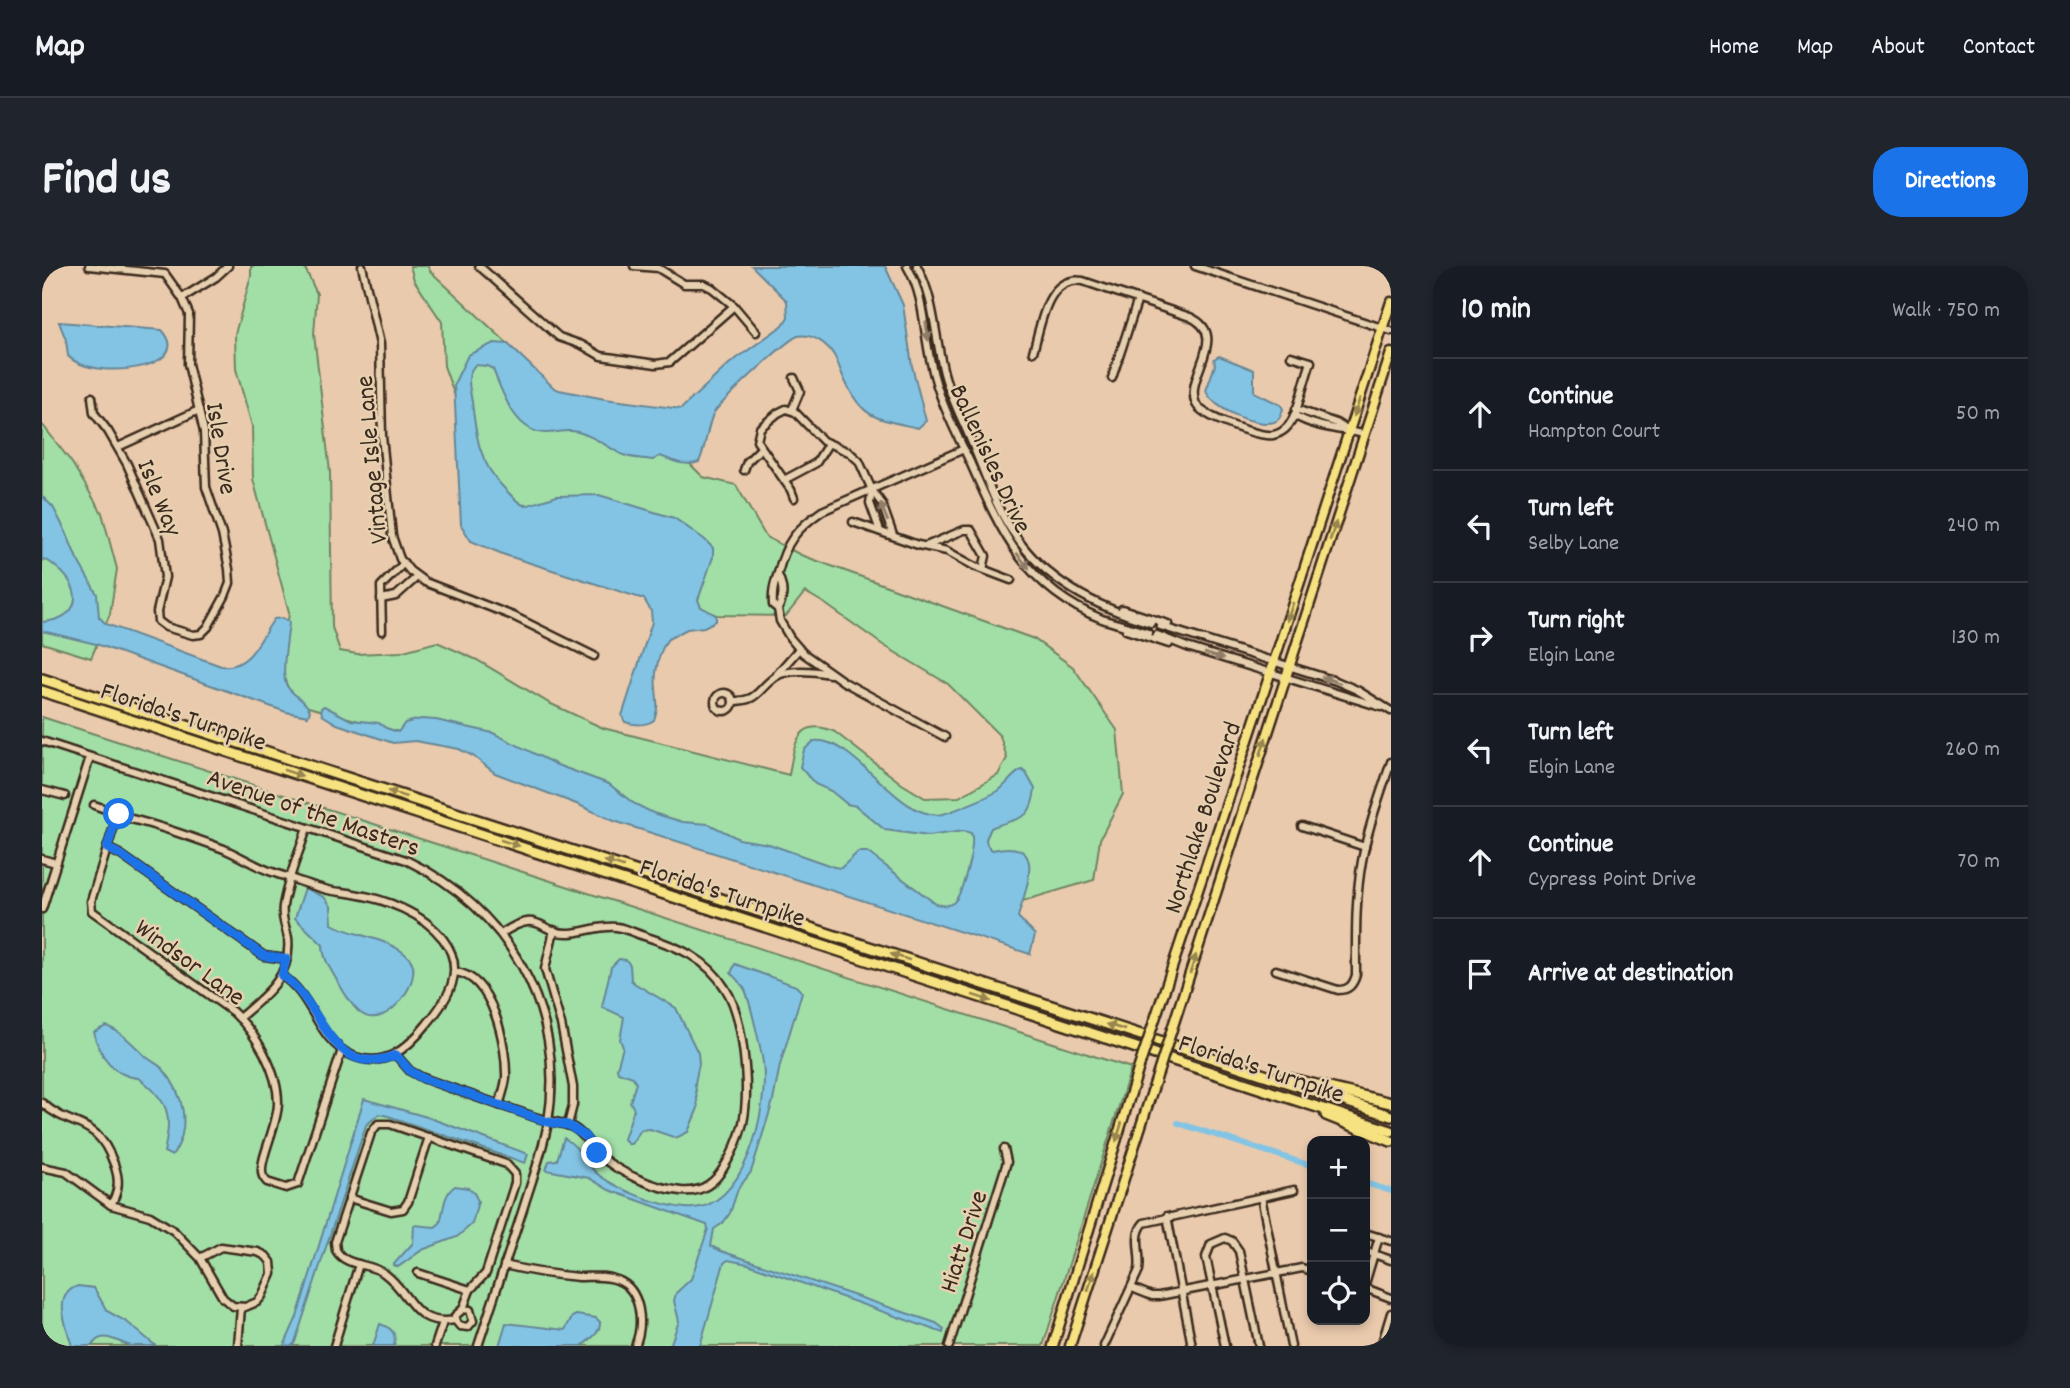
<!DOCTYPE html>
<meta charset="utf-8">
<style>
body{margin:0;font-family:Dekko,sans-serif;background:#20242c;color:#f1f3f6}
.controls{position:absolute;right:21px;bottom:21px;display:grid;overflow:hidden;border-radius:14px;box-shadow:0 4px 10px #0003}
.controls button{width:63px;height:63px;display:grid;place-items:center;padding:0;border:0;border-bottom:2px solid #363941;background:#171b24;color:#f1f3f6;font:35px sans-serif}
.stop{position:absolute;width:21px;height:21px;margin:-16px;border:5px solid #1a73e8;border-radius:50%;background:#fff}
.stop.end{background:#1a73e8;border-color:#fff;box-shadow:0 2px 7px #0008}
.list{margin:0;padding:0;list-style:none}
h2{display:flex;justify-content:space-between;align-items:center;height:91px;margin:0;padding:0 28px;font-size:30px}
h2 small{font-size:23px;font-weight:400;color:#9ea1a6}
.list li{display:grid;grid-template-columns:46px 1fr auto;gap:21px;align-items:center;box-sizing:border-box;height:112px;padding:0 28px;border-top:2px solid #363941}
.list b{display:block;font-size:26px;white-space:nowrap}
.list p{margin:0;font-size:23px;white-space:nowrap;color:#9ea1a6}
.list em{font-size:23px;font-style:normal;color:#9ea1a6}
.icon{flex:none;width:38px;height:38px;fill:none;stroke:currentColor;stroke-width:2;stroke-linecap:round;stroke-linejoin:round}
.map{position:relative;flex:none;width:1349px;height:1080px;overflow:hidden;border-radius:28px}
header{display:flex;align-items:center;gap:42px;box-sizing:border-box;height:98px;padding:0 35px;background:#171b24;border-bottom:2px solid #363941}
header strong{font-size:33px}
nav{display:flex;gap:38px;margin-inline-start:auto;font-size:24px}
.intro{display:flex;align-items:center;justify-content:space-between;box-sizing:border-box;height:168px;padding:0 42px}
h1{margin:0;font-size:49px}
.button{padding:18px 32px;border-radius:28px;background:#1a73e8;color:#fff;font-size:24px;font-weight:700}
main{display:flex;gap:42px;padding:0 42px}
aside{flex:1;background:#171b24;border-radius:28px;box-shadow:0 4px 10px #0003}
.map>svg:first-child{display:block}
.green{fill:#a2dfa7;stroke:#6e8462;stroke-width:2}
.water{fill:#83c4e4;stroke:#668695;stroke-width:2}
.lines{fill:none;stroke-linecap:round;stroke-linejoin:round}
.canal{stroke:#83c4e4;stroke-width:6}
.minor-casing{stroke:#3b2a1e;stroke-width:11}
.major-casing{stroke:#3b2a1e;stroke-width:13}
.highway-casing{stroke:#3b2a1e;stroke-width:14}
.minor{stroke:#e6d0b0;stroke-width:6}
.major{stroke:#f7e281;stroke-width:8}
.highway{stroke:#f7e281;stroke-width:9}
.major-bridge-casing{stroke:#3b2a1e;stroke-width:13;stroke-linecap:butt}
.major-bridge{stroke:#f7e281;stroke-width:8}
.oneway{fill:#907d67}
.oneway2{fill:#998650}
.route{stroke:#1a73e8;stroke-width:9}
.labels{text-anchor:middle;stroke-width:5;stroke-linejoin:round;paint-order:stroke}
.street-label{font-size:26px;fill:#3b2a1e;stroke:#e6d0b0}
</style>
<header>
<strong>Map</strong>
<nav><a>Home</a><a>Map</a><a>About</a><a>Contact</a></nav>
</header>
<div class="intro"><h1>Find us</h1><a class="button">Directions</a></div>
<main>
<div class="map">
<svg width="1349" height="1080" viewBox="0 0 1349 1080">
<rect width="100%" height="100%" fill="#eacaad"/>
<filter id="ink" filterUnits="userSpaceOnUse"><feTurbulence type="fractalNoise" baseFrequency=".0143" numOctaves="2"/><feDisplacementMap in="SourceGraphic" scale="14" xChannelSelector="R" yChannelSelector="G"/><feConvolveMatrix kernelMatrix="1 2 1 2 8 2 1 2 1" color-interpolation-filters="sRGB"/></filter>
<g filter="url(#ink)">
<g class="green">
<path d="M209,0H262L275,28L272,68L288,206L290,361L298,385L315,388L358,386L395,376L435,394L507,437L561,462L747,509C752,480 755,449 793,466L860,518L883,532L917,531L956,509L965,492L958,470L906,418L841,379L782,337L763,326L744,350L674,349L653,343L559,238L470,239L440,205L402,100L400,56L372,14L368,0H386L388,5L466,78L474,136L517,158L639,189L661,211L694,219L724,271L759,289L992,373L1031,401L1075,464L1081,528L1058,573L1052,614L926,651L574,537L457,474L357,466L259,439L246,422L240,408L247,346L211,213L210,160L194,103L193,68L209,10Z"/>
<polygon points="0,158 30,197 60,247 75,303 68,348 49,392 0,377"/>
<polygon points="0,451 1089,802 1001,1080 0,1080"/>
</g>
<g class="water">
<path d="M710,0H843L861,39L870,100L884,155L876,162C832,152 819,153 800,108C795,95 792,85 781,77C775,72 764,68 756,70C744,74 683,133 673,145C666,154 664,182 657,196C642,201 632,195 618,190L611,194C601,192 589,193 579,188C564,180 552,170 536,166C525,163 514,167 503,167C473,166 460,126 451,103L445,100L433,99C423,109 428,123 430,136C434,170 437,197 462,222C469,229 474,236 483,240L515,230L557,229L632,252L662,273L671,282V291L656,334L659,341L674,349V355L662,361L645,363L626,373C617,385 612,406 614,422C615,435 617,441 612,454C604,460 592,459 583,456L580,450L610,356L609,345L602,333L463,289L429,275L419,259L412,118L426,89L452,77L466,78L512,122L517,124L563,133L639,143L687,98L741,59L746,51L745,35Z"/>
<path d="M17,56L120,64C156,103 50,116 26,90L24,74Z"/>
<path d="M1177,90L1212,104V126L1239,139L1241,143C1239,149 1238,154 1232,156C1214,162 1170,142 1164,125L1173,99L1172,93Z"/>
<path d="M0,230L11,241L24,266L35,293L55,328L57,351L64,358L179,400C208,404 218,372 232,353L241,352L247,356C246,371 238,409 245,420C251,430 264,434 268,445L266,450L244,446L54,378L0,365V356C39,353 43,324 14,301C9,297 7,294 0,293Z"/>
<path d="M282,440L309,454L337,457L344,462L356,466L363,457L379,453L394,454L451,467L515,499L567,518L591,537L611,547L641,556L667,558L697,573L727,578L792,601L799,602L816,586H825L894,638C900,639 905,641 911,637C920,630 934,578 929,567L922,565L886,570L843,564L814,540L805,538L789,525L773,518L758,501L762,484L772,475C812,469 858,558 901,548C912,545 946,531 956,525C965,519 970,508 980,504L984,507L993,523C989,558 976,550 949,562L944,573L945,579L950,584C1007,571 984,621 976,651L993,669L988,688L572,555L537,539L453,507L431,490L417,483L373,475L351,477L295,458L280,449L279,442Z"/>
<path d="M263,622L282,631L289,640L290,658C310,670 351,672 368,693C383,712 345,765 320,748C310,742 303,727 297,718C290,705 281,694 281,679L253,652Z"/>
<polygon points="577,693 584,694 588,699 589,714 592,717 634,742 656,787 657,798 653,817 656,842 646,866 634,872 608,863 599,864 589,878 586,878 582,873 592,843 588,836 594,817 591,811 576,806 575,802 581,781 578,774 582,751 560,741 569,701"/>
<path d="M693,698L754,720L760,726L738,799L731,835L709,906L696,923L688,947L681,957L672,963L669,980L679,985L894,1057L902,1063L901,1067L706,998L686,994L682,997L658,1080H628L637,1055L632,1035L634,1027L649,1013L666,963L665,959L567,924L547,912L504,904L507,895L515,894L522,872C540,882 542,898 558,910C581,926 616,939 643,942C703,949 727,841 721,797C719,783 708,735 703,724C700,718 693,712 689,707Z"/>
<path d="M64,760C80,766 91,778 103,790C109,795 116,798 121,803C142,828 150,862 130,890L122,886C130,849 128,836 97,812C73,811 56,789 52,766Z"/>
<polygon points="322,833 385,851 486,888 483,897 346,850 337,848 324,859 253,1076 250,1080 242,1080 255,1051"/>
<path d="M413,920L426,922L432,927L436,935L430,958L415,971L380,984L356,1001L351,999L371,977L372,959L393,961L398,957C402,944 401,928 413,920Z"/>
<path d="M36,1020L52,1022L65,1045L85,1056L114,1080C106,1080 98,1080 90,1080C77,1078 60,1062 50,1080H30C25,1061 9,1029 36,1020Z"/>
<path d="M534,1049L554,1052L558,1056C559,1067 548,1073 540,1080H457L464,1057L523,1064L530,1051Z"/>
<path d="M338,1058C350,1062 355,1067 352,1080H331Z"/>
</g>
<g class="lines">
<g class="canal">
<polyline points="1136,857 1270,900"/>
<polyline points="1323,917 1349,925"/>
</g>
<defs>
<g id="minor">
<polyline points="47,0 123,8 140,32 147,48 146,98 162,166 164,221 180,268 187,303 188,317 183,330 166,361 159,368 151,369 124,361 116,355 115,346 123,311 118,273 85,198 66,165 52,147 50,131"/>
<polyline points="320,0 338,78 340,170 350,270 358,293 368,305 383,316 471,350 552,390"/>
<polyline points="437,0 517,71 540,79 559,90 614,98 628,96 692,40"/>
<polyline points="592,0 616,2 642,18 662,18 670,22 692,40 714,66"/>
<path d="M865,0C883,31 881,64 889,97C896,132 913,164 928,196C959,266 983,322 1060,353C1075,358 1091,362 1106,367"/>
<path d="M875,0C893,34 892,66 901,103C907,130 922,156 932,182C944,210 953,240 970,265C1002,315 1054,341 1109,357"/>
<polyline points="1153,0 1349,65"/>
<polyline points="140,32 174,11 186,0"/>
<path d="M991,86C999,60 1004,9 1041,15L1148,51C1190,70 1141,110 1154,138C1160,151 1216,171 1231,169C1242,167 1249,158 1253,148C1259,131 1263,113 1269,96L1249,90"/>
<polyline points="1070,112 1096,33"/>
<polyline points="1254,143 1294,157 1305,164"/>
<polyline points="750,144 758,125 752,112"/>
<path d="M1252,149C1273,162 1299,163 1322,168"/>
<polyline points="76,181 157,144"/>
<polyline points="702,204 705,196 719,182"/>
<polyline points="742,214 774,197 786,178"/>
<polyline points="830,224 828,237 838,265"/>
<polyline points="752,232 749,224 715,175 718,162 736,147 744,143 753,146 781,175 807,186 817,195 830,224 840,238 851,269"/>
<polyline points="811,256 876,279 905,285 932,300 969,314"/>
<polyline points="884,280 922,264 929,264 944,290 941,303"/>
<polyline points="339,333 354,330 375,311"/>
<path d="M736,343C742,331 742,322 736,309"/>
<polyline points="1080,343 1126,358"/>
<polyline points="1118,360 1294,415 1315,424 1349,445"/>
<polyline points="1084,364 1127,378"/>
<polyline points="340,365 339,320 362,297"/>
<polyline points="1115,369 1145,381 1339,441"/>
<polyline points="735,408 757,383"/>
<circle cx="682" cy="436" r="9"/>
<path d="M691,435C717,435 715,424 733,411C745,402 773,405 788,408"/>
<path d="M903,471L802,416L761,387L748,372L738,355L736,343L731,339C730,326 732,319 736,307C744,276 754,263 780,245L922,183"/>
<path d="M0,475L364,594C465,642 525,743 506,856C501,885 490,914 481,943C466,988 451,1034 436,1080"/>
<polyline points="0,524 23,530"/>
<path d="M52,539L77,548L80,551C111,557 152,572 182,583C198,590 213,600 230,606C248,612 267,619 286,624C295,626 304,626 312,628C343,633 381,647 401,673C425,704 406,733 385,758C366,782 342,804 309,789C275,774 271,729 240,710"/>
<path d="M80,551L72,560L49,635L50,645L191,746C214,767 236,805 236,837C236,858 218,892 220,906C220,911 222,912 225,916L244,922L256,918L300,784"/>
<polyline points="1260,560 1323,581"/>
<polyline points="65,582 79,589 222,690 245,693"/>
<polyline points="0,593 14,597"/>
<polyline points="0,643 48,491"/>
<polyline points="512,664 503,703 519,758 531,821 531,839 526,859"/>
<path d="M1234,704L1296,724C1307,724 1311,719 1314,709C1314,671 1313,633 1320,595C1326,561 1338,529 1349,496"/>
<path d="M413,706C451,710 465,780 464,812C463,821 460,830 457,839"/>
<path d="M197,752C223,730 250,711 246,672C244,661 239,652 241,640C245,614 257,587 265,562"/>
<path d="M354,789L368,805L381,812C419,826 458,839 496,852C508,856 521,856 532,862C544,869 547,880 557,889C577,907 612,922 639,925C659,927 673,917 682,901C691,887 697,873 701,857C708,824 702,750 683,722C665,693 637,681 605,671C595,668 585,663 575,661C558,659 544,666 528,667C496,669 500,640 459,668"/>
<path d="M0,837C32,865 54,849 72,898C78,914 77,924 69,939"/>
<polyline points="0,901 24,906 69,939 108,950 132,965 158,992 181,1032 191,1040 203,1041 215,1036 220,1030 230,1008 229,996 224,990 216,986 179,981 158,992"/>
<polyline points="1219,931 1249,1080"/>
<polyline points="307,932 349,945 361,943 366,936 387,871"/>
<polyline points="1125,950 1150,1080"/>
<polyline points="1323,967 1349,975"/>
<polyline points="1323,985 1349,994"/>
<path d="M462,999C487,1005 512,1009 537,1011C550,1011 563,1009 575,1014C600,1023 602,1059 593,1080"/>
<polyline points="376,1007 428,1024"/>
<polyline points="1323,1018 1337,971"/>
<polyline points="1090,1022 1110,1030 1117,1030 1260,1002 1270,1005"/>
<polyline points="1323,1022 1349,1032"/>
<path d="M413,1054V1050L421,1043L428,1024L444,1007L473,917V908L464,898L348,858H336L329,867L293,976L294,984C304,1002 328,996 343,1008C370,1028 370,1061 413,1054L418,1060L426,1061L431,1055L428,1044L421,1043"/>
<polyline points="196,1080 199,1041"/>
<polyline points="292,1080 317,998"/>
<polyline points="393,1080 401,1056"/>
<polyline points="907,1080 965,896 962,883"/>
<path d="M1062,1080L1097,1004C1100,987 1090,970 1102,957L1252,924"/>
<polyline points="1183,1080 1164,991 1169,978 1183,972 1190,975 1197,985 1217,1080"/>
<polyline points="1339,1080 1349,1047"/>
</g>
<g id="major">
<polyline points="1112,756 1226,414 1349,36"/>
<polyline points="1130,763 1349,87"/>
<polyline points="1011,1080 1097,801"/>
<polyline points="1028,1080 1116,807"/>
</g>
<g id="highway">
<polyline points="0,413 1349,850"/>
<polyline points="0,425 1349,865"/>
<polyline points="1249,813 1349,837"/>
<polyline points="1284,849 1349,875"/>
</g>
</defs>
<use href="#minor" class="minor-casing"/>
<use href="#major" class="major-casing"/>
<use href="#highway" class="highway-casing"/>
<use href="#minor" class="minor"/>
<use href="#major" class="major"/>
<use href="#highway" class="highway"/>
<defs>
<g id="major-bridge">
<polyline points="1097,801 1112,756"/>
<polyline points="1116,807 1130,763"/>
</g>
</defs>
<use href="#major-bridge" class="major-bridge-casing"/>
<use href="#major-bridge" class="major-bridge"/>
</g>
<defs><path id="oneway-solid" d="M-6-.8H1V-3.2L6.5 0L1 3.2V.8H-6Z" transform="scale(1.75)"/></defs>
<g class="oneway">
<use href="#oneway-solid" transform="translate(885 65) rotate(83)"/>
<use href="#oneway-solid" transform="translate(842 246) rotate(-112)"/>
<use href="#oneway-solid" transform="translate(981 295) rotate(51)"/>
<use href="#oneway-solid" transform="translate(1172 390) rotate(17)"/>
<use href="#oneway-solid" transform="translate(1289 414) rotate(-160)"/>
</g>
<g class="oneway2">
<use href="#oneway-solid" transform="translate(1315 141) rotate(108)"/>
<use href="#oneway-solid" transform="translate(1291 265) rotate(-72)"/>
<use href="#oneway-solid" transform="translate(1248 346) rotate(108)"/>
<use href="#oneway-solid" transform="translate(1221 481) rotate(-72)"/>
<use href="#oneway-solid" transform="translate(251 507) rotate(18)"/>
<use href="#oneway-solid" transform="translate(355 528) rotate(-162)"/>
<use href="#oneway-solid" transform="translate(468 577) rotate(18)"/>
<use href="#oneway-solid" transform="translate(572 598) rotate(-162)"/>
<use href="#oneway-solid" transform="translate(858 691) rotate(-162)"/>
<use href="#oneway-solid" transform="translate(1151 698) rotate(-72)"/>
<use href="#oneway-solid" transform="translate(940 732) rotate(18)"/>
<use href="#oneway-solid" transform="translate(1074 761) rotate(-162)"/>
<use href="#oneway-solid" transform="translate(1077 866) rotate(107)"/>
<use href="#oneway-solid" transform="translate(1049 1015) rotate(-72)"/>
</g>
</g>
<g class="lines" filter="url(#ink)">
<path class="route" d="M77,548L80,551L72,560L65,582L79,589L222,690L244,693L240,710C282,735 286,816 354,789L368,805L380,812L506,856L526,859L543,870L555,887"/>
</g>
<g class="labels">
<g class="street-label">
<text transform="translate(181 182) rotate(81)" y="9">Isle Drive</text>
<text transform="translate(950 192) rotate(65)" y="9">Ballenisles Drive</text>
<text transform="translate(328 194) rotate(-95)" y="9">Vintage Isle Lane</text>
<text transform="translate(119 231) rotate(68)" y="9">Isle Way</text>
<text transform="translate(142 449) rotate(18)" y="9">Florida's Turnpike</text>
<text transform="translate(272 545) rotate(19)" y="9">Avenue of the Masters</text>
<text transform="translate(1159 551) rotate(-72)" y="9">Northlake Boulevard</text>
<text transform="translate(681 625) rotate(18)" y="9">Florida's Turnpike</text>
<text transform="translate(149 695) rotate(36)" y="9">Windsor Lane</text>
<text transform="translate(1220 801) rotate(18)" y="9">Florida's Turnpike</text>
<text transform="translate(920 975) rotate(-72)" y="9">Hiatt Drive</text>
</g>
</g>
</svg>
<div class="controls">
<button>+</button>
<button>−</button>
<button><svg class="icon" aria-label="locate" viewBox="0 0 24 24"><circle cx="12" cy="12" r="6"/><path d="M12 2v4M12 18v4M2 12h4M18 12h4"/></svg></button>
</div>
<div class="stop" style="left:77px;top:548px"></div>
<div class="stop end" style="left:555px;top:887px"></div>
</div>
<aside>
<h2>10 min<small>Walk · 750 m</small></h2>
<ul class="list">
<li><svg class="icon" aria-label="ahead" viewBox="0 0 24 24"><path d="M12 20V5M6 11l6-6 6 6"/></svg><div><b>Continue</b><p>Hampton Court</p></div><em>50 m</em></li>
<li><svg class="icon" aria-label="left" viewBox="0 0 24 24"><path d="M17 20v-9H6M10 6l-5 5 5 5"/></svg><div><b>Turn left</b><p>Selby Lane</p></div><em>240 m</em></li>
<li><svg class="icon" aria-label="right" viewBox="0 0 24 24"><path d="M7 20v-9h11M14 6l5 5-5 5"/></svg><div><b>Turn right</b><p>Elgin Lane</p></div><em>130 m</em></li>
<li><svg class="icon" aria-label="left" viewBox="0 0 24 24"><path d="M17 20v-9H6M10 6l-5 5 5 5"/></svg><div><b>Turn left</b><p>Elgin Lane</p></div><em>260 m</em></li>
<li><svg class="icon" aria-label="ahead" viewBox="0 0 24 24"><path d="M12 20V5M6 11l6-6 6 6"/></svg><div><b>Continue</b><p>Cypress Point Drive</p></div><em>70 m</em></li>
<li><svg class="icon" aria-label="arrive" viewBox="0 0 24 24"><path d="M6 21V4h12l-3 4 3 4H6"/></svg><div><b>Arrive at destination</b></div></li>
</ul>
</aside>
</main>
